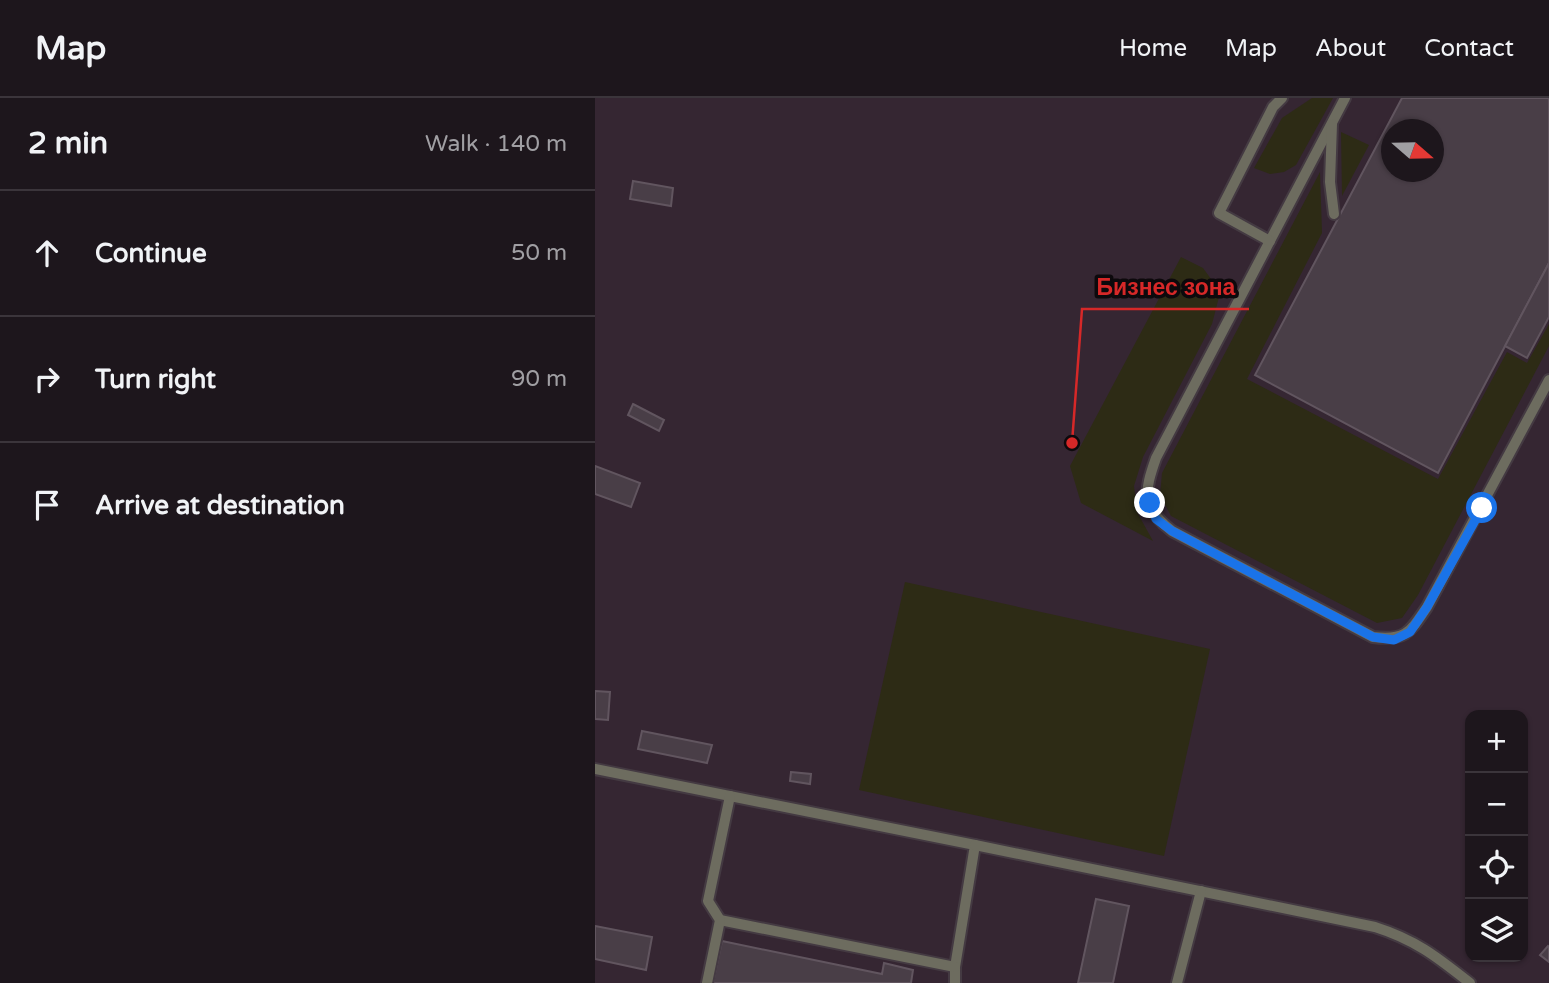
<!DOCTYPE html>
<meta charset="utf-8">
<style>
body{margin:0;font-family:"Varela Round",sans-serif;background:#251f25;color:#f1f3f6}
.controls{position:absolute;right:21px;bottom:21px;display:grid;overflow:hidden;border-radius:14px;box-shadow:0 2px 5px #0004}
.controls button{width:63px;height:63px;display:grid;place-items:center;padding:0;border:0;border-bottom:2px solid #3b353b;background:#1d161c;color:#f1f3f6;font:35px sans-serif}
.compass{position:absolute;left:786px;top:21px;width:63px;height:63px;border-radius:50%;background:#1d161c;box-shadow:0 2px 5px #0004;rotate:110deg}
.stop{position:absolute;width:21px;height:21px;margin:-16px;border:5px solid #1a73e8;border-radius:50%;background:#fff}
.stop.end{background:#1a73e8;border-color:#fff;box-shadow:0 2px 7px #0008}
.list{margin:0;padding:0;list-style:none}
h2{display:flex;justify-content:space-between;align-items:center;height:91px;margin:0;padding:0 28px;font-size:30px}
h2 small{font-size:23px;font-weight:400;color:#a09fa3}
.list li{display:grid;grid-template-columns:46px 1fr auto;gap:21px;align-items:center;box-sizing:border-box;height:126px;padding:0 28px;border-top:2px solid #3b353b}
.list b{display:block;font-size:26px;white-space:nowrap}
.list em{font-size:23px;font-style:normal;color:#a09fa3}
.icon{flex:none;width:38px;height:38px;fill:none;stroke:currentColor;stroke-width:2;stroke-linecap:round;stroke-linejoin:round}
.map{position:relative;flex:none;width:954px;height:885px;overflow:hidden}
header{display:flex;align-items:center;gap:42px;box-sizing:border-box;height:98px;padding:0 35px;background:#1d161c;border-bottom:2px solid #3b353b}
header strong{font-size:33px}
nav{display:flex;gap:38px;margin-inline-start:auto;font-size:24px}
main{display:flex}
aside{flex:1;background:#1d161c}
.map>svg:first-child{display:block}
.built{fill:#352632;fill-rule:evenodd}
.green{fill:#2d2b15}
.building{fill:#493e47;stroke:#61555f;stroke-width:2;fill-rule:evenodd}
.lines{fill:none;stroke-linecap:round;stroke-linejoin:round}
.lane-casing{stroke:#443a42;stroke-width:14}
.lane{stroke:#6d6c5f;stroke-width:10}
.route{stroke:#1a73e8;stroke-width:9}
.leader{fill:none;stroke:#d62828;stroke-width:2.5}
.callout-dot{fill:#d62828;stroke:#0d090c;stroke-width:2.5}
.callout-label{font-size:23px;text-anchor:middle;font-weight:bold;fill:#d62828;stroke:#0d090c;stroke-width:7;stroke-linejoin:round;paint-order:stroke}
</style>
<header>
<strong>Map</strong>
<nav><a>Home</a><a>Map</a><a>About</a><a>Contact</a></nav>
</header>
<main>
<aside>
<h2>2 min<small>Walk · 140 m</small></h2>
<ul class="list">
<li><svg class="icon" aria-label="ahead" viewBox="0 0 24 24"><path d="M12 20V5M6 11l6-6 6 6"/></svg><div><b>Continue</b></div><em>50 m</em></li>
<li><svg class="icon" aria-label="right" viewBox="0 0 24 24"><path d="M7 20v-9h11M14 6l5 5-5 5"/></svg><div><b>Turn right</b></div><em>90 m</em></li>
<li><svg class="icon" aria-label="arrive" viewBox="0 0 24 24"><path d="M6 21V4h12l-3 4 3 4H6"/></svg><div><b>Arrive at destination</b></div></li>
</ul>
</aside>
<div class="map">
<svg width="954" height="885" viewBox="0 0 954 885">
<rect width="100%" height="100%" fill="#271d25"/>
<path class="built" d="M0,0H954V885H0ZM796,32H838V74H796ZM875,617H928V859H875Z"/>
<g class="green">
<polygon points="717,0 738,0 701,67 689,74 675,76 659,70 687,20"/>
<polygon points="746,34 774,47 747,98"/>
<polygon points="725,74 727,135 652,281 843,381 912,254 932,265 954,226 954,248 823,497 807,520 782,525 576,418 565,397 567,375"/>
<polygon points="586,159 608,170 619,185 624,199 617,226 548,359 539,388 542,414 558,443 486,405 475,368"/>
<polygon points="310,484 615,551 569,758 264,692"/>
</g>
<g class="building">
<path d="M807,0H954V165L843,375L660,277ZM796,32H838V74H796Z"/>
<polygon points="38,83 78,90 76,108 35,101"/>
<polygon points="954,165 954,219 932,260 910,248"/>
<polygon points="38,306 69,322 64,333 33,317"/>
<polygon points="0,368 45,385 36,409 0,396"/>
<polygon points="0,593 15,594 13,622 0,621"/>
<polygon points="47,633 117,647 112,665 43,651"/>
<polygon points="196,674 216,676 215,686 195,683"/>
<polygon points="501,801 534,808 518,885 483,885"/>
<polygon points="0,828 57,839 51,872 0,861"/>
<polygon points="127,843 287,876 289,865 318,872 316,885 118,885"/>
<polygon points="953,848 954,849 954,864 945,857"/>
</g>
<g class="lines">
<defs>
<g id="lane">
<path d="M750,0L561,360C549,394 546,409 577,433L778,539C811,543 815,534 832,509L954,282"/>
<polyline points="737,26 735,84 739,116"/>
<polyline points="675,143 624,115 678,9 687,0"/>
<polyline points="0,671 380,747 360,869 360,885"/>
<path d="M380,747L780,829C821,842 842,859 875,885"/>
<polyline points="125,822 360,869"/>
<polyline points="112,885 125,822 113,803 135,698"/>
<polyline points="582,885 606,793"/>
</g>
</defs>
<use href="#lane" class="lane-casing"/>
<use href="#lane" class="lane"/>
</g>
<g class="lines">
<polyline class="route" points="555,405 561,421 577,433 778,539 799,542 815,534 832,509 887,410"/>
</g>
<path class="leader" d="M477 345L487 211H654"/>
<circle class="callout-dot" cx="477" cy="345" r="7"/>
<g class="callout-label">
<text x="571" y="197">Бизнес зона</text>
</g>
</svg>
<div class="controls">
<button>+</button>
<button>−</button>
<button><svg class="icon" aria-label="locate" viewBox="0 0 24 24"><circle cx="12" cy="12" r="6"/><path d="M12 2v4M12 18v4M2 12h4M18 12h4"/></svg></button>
<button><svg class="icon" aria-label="layers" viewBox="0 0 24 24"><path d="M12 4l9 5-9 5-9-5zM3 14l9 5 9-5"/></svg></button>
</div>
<svg class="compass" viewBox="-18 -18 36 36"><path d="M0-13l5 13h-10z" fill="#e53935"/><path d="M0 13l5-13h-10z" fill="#a09fa3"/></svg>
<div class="stop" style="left:887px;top:410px"></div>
<div class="stop end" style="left:555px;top:405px"></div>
</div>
</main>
